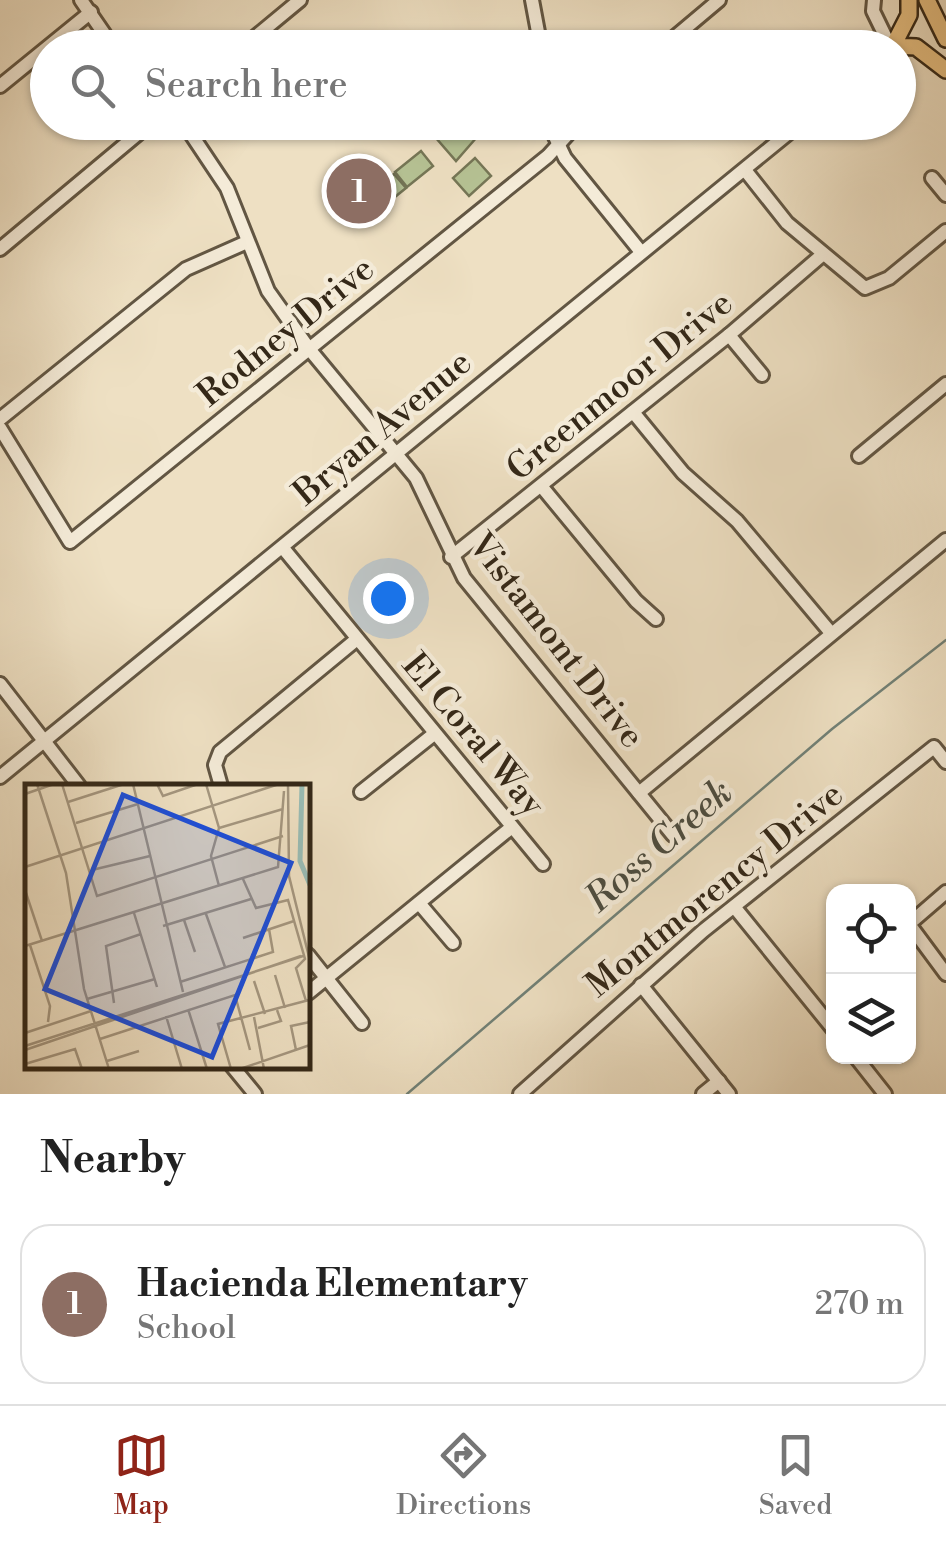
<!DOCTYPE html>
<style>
body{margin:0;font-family:"Libre Bodoni",serif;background:#f6f6f6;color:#222}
.controls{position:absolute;right:30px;bottom:30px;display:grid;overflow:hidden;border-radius:20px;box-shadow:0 2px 8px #0004}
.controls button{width:90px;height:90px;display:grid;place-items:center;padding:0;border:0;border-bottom:2px solid #e0e0e0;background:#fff;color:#222;font:50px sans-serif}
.you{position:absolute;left:388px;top:598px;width:35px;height:35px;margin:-25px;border:8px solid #fff;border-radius:50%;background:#1a73e8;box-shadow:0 0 0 15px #1a73e833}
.badge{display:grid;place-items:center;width:65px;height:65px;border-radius:50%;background:#8f2418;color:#fff;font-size:32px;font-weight:700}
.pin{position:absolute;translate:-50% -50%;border:5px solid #fff;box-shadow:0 2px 10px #0006}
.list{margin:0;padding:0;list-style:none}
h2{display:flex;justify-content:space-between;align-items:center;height:130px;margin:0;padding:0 40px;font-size:42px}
h2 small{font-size:32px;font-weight:400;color:#767676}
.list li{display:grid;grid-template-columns:65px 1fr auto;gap:30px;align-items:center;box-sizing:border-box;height:160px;margin:0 20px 20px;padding:0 20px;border:2px solid #e0e0e0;border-radius:30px}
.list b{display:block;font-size:38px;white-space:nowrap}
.list p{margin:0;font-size:32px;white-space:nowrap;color:#767676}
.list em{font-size:32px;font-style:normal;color:#767676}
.icon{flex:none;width:55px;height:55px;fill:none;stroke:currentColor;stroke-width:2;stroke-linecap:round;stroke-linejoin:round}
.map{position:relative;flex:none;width:946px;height:1094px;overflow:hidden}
.search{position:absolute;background:#fff;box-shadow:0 2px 8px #0004;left:30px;right:30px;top:30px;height:110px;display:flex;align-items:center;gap:25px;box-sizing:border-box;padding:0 35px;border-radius:55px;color:#767676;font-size:38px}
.sheet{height:310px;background:#fff}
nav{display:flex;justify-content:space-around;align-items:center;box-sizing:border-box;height:140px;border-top:2px solid #e0e0e0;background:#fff;font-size:28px;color:#767676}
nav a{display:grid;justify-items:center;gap:5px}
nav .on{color:#8f2418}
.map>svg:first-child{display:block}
.green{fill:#b6c395;stroke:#757656;stroke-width:2.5}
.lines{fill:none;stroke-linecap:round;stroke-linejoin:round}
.stream{stroke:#718177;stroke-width:2.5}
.minor-casing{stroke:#625643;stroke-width:18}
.major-casing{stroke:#342818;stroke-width:20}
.minor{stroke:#f4ebd8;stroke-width:12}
.major{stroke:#e7c082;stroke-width:15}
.labels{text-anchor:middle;stroke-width:9;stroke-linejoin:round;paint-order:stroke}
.street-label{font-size:35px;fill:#342818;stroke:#f4ebd8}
.water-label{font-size:38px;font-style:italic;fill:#4d4d40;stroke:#f4ebd8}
.inset-river{fill:none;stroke:#99bdb6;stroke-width:5}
.inset-road{fill:none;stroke:#a4967f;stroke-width:2.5}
.view{fill:#1d4ed8;fill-opacity:0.15;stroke:#1d4ed8;stroke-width:5}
.inset-edge{fill:none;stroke:#342818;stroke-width:5}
</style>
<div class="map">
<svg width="946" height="1094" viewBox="0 0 946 1094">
<rect width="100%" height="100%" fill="#eee0c3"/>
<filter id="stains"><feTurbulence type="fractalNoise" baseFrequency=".002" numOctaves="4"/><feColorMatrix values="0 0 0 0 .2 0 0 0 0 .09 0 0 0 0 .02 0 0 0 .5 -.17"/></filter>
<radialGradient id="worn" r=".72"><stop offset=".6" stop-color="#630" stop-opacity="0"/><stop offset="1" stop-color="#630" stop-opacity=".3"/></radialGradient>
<g class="green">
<polygon points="423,123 481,123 477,137 456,161"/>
<polygon points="421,151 433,166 407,187 395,172"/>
<polygon points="475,158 491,176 469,196 453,178"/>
<polygon points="394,174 406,188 380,209 368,195"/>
</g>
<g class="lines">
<polyline class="stream" points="407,1094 832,729 946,640"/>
<defs>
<g id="minor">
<polyline points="81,0 114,48"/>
<polyline points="532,0 541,48"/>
<polyline points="874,0 873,11 891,48"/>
<polyline points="242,48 300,0"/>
<polyline points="662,48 719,0"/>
<polyline points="0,86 91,12"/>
<polyline points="183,122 227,188 268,291 310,350 416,478 464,578 673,835"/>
<polyline points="548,122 565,158 641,252"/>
<polyline points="745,170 787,223 865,288 889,278 946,231"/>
<polyline points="932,178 946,195"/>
<polyline points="0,249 152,122"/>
<polyline points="729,335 762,375"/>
<polyline points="633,412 683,473 737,521 831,633"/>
<polyline points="0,419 186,269 247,242"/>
<polyline points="0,428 70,542 548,156 579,122"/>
<polyline points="859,456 946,384"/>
<polyline points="542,487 636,601 656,619"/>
<polyline points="283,548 543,864"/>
<polyline points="451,557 729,335 822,255"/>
<polyline points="0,684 79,786"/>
<polyline points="0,777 802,122"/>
<polyline points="221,786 215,765 220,752 357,639"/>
<polyline points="361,792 434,734"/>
<polyline points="639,793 946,540"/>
<polyline points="946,892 909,924 946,974"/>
<polyline points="419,903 453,943"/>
<polyline points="736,909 834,1030"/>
<polyline points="308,955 362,1023"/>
<polyline points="641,985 729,1094"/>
<polyline points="308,993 512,827"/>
<polyline points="855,1056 885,1094"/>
<polyline points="232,1066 255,1094"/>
<polyline points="520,1094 703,931 934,747 946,762"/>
<polyline points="703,1094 719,1081"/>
</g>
<g id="major">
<polyline points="909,0 909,15 893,46 916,47 946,70"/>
<polyline points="927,0 946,39"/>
</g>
</defs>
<use href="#minor" class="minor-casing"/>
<use href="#major" class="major-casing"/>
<use href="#minor" class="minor"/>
<use href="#major" class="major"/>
</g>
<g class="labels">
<g class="street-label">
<text transform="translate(285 331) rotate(-39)" y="12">Rodney Drive</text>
<text transform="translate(619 385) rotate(-39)" y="12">Greenmoor Drive</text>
<text transform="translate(382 427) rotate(-40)" y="12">Bryan Avenue</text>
<text transform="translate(557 640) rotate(52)" y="12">Vistamont Drive</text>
<text transform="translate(474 734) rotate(50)" y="12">El Coral Way</text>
<text transform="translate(714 889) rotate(-39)" y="12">Montmorency Drive</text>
</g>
<g class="water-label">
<text transform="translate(658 845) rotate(-41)" y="13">Ross Creek</text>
</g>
</g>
<g transform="translate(25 784)">
<rect width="285" height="285" fill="#eee0c3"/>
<path class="inset-river" d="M277,0L275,77L285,101"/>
<path class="inset-road" d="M12,0L41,89L59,205L84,285M37,0L72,112L258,52M108,0L158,208M132,0L138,12L173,0M181,0L194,44L186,72L194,102M263,0L264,92L285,177M0,10L29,0M43,18L99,0M51,39L113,20M194,44L258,25M0,83L254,0M67,86L125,72M218,95L231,124L263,116L280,175L271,184L281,217M0,106L17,157M109,129L132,203M181,130L200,183M159,136L170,168M138,142L226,115M218,154L269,137M5,161L25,222L23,238M0,162L253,83L259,7M250,191L260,224M229,197L240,230M155,198L248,168L244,145M62,215L130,195M89,219L81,162L116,150M163,225L182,285M141,232L157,285M229,233L239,285M233,244L256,237L252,226M0,249L66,227M75,255L210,211L225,266M0,262L278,172M0,266L276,172M271,266L266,242L285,238M82,277L114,267M0,280L50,265L57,285M206,285L193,240L284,216M215,285L285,261"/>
<path class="view" d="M98,11L266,79L187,273L20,205Z"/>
<rect width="285" height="285" class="inset-edge"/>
</g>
<rect width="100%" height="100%" filter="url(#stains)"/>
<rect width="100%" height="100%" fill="url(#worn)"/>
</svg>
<div class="controls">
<button><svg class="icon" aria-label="locate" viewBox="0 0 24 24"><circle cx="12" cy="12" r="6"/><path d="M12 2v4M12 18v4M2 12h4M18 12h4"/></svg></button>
<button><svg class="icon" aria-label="layers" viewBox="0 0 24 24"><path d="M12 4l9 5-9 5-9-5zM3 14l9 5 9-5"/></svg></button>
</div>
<div class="you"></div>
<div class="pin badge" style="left:359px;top:191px;background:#8d6e63">1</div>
<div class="search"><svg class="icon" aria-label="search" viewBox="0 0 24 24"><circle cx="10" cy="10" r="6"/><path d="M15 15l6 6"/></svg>Search here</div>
</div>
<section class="sheet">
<h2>Nearby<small></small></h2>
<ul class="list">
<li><span class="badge" style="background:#8d6e63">1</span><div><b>Hacienda Elementary</b><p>School</p></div><em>270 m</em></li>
</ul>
</section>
<nav>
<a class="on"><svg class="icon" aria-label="map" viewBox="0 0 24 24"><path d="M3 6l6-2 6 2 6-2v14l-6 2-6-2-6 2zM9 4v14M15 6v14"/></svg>Map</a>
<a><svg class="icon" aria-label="directions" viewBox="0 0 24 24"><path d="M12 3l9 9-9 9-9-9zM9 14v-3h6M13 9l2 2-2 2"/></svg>Directions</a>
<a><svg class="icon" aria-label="saved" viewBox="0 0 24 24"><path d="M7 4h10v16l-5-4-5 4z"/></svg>Saved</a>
</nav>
